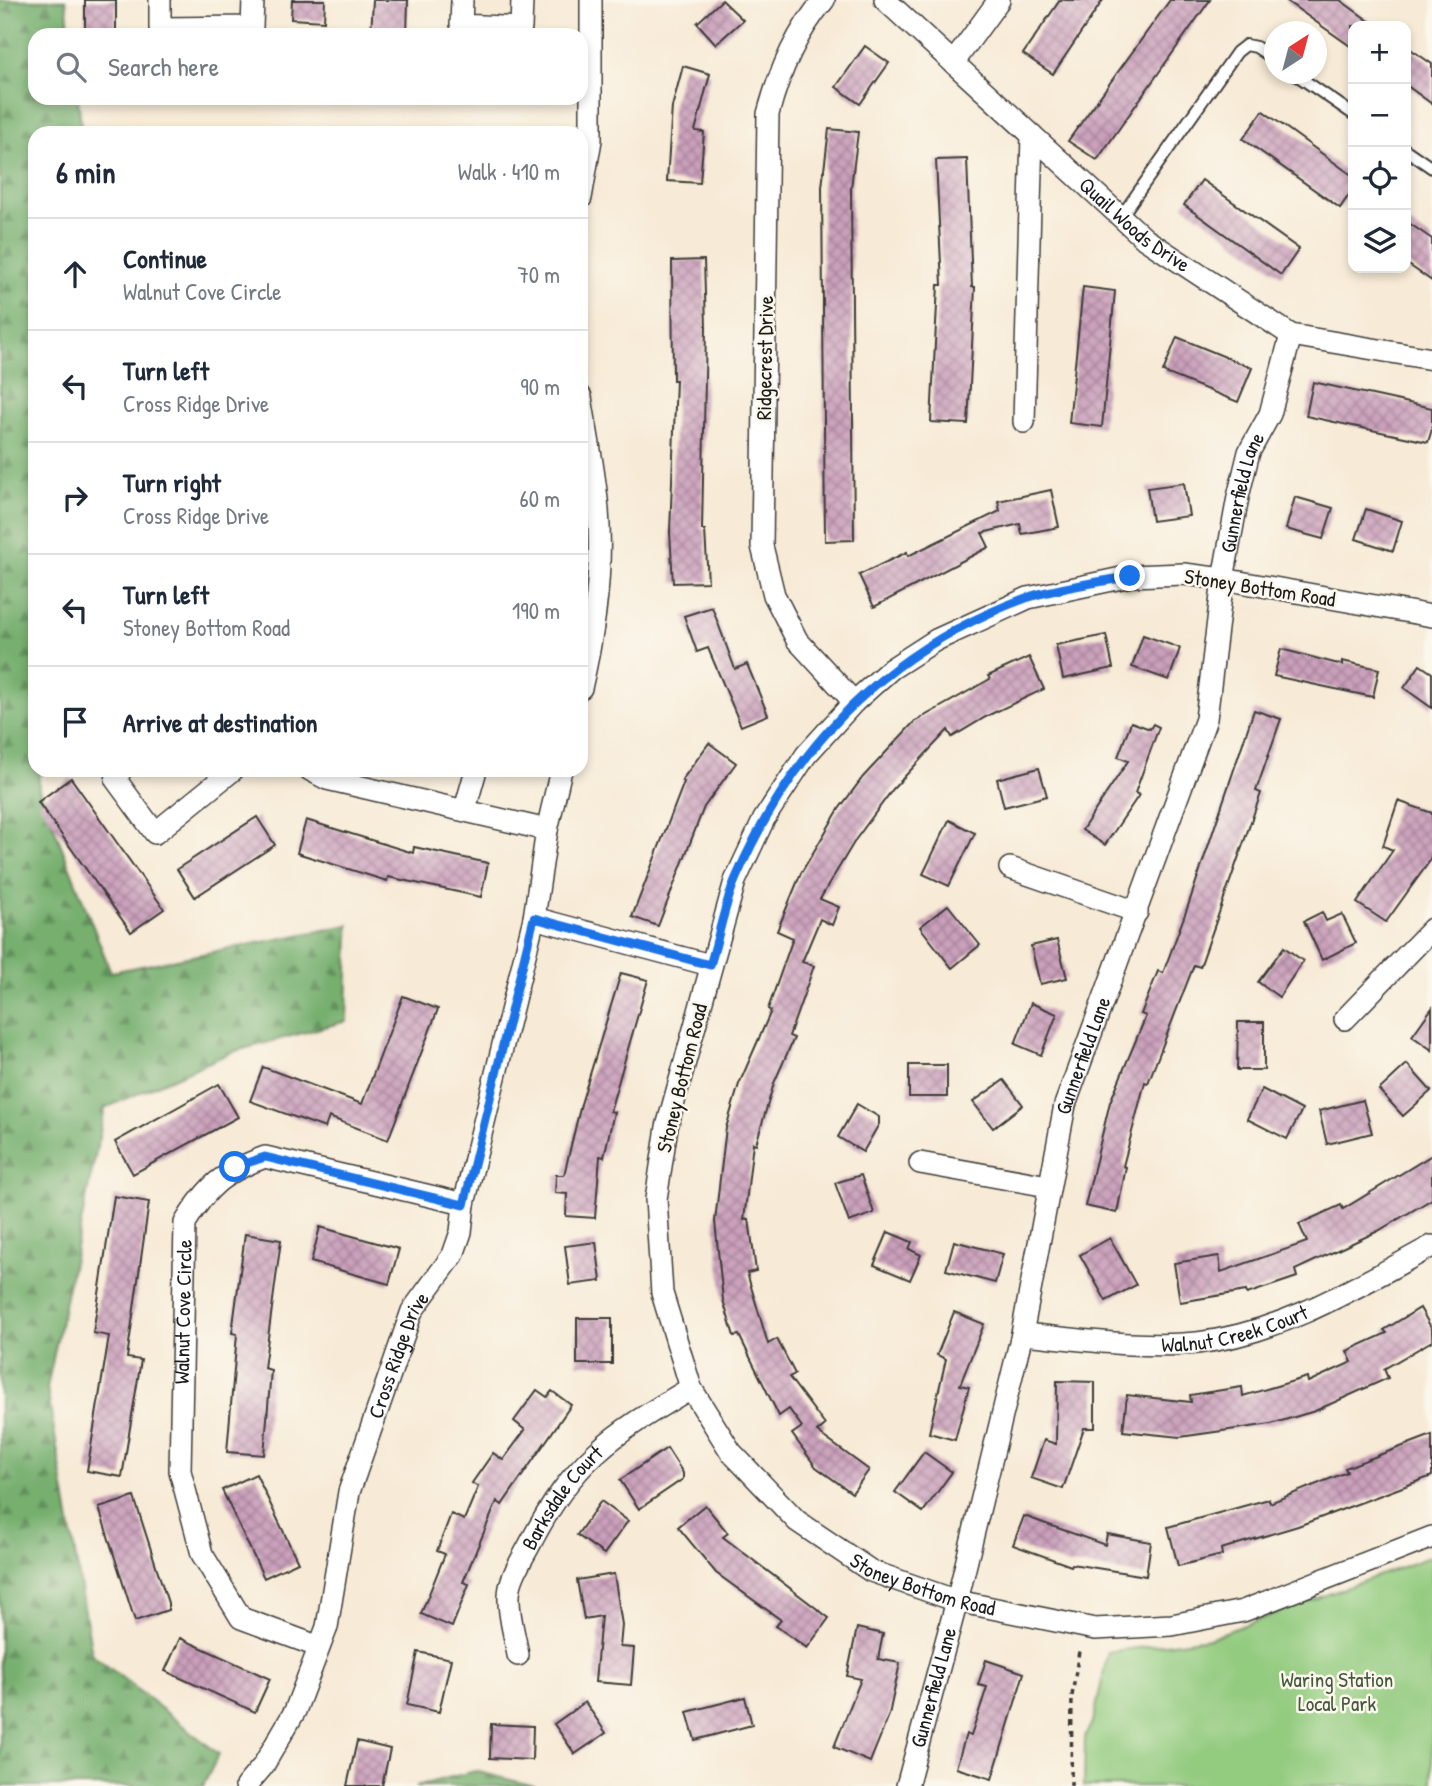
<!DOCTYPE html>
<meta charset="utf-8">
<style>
body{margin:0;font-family:"Patrick Hand",sans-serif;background:#f6f6f7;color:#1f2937}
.controls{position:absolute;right:21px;top:21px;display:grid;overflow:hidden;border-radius:14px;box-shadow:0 4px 10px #0003}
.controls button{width:63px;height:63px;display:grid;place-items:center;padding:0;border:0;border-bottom:2px solid #e0e1e3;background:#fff;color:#1f2937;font:35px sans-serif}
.compass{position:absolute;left:1264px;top:21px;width:63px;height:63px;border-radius:50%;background:#fff;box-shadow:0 4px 10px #0003;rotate:36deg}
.stop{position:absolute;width:21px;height:21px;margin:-16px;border:5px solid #1a73e8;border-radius:50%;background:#fff}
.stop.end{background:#1a73e8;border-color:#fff;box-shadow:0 2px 7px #0008}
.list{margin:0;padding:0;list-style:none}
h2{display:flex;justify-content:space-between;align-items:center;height:91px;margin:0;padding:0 28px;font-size:30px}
h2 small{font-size:23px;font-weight:400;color:#747a83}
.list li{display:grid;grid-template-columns:46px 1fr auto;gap:21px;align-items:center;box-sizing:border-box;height:112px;padding:0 28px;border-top:2px solid #e0e1e3}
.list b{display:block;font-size:26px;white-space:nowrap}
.list p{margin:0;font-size:23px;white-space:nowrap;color:#747a83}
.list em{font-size:23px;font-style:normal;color:#747a83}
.icon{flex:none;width:38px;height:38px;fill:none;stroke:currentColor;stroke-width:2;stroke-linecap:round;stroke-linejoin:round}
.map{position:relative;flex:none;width:1432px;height:1786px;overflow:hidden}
.search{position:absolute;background:#fff;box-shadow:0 4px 10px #0003;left:28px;top:28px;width:560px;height:77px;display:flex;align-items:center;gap:18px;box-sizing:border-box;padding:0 24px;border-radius:21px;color:#747a83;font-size:26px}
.panel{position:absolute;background:#fff;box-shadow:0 4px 10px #0003;left:28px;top:126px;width:560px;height:651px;border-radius:21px}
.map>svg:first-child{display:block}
.forest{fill:url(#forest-firs);stroke:#496645;stroke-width:2}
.park{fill:#93cb7f;stroke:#58744e;stroke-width:2}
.building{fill:url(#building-cross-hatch)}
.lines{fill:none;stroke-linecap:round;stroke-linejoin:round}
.lane-casing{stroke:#3d3b38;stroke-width:14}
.street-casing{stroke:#3d3b38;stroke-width:24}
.path{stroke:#3d3b38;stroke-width:3.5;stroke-dasharray:5 5;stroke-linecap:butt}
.lane{stroke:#fff;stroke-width:10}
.street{stroke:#fff;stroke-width:21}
.route{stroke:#1a73e8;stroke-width:9}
.labels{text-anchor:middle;stroke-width:5;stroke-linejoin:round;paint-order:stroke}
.street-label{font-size:21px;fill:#1c1c1c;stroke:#fbf7ec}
.park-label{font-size:21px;fill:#46593f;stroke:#fbf7ec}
</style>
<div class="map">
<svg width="1432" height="1786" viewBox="0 0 1432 1786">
<defs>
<pattern id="forest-firs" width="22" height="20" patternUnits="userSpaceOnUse" patternTransform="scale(1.75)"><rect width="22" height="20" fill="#76af6e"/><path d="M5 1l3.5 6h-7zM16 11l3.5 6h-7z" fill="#608e5a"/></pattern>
<pattern id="building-cross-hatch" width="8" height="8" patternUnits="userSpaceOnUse" patternTransform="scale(1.75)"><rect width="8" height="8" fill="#cba0bc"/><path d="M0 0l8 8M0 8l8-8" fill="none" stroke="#a48298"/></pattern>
</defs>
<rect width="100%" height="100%" fill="#fbf7ec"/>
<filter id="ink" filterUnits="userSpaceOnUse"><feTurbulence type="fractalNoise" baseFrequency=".0143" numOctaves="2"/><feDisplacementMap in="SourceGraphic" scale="14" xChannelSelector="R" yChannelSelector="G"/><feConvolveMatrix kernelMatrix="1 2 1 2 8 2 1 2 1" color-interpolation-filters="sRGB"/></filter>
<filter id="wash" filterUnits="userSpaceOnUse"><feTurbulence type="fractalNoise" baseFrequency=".00686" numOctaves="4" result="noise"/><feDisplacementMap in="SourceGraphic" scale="28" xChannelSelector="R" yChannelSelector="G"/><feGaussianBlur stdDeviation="1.57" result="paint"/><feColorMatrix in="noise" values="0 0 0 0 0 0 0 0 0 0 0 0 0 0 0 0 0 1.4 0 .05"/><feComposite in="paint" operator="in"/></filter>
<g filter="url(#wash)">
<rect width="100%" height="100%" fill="#f7ead6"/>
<g class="forest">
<polygon points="0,0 66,0 70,35 35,35 35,98 78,98 82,133 35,133 35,770 39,770 39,789 111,972 349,925 347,1021 232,1052 105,1108 47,1388 92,1654 219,1754 203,1786 0,1786"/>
<polygon points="475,1771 535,1786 416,1786"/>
</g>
<polygon class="park" points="1432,1556 1432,1786 1084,1786 1085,1737 1094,1718 1108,1652 1209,1638"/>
<g id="blocks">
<g class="building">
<rect x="85" y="0" width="31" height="32"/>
<polygon points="292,0 325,0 324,21 291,19"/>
<polygon points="373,0 408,0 407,35 371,35"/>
<polygon points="722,0 743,20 716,44 697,23"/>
<polygon points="1060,0 1103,0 1053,74 1023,54"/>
<polygon points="1170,0 1210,0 1097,160 1068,141"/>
<polygon points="1285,0 1340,0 1376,26 1353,26 1353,48"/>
<polygon points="865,46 889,63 860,104 836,87"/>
<polygon points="1406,46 1432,64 1432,104 1406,85"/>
<polygon points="683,66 710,74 695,131 704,132 700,183 667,181 672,107"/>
<polygon points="1263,111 1353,176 1353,189 1340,208 1243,139"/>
<polygon points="829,129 858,132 851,188 854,540 825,541 822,187"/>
<polygon points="967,159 972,287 975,287 968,424 931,422 938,285 942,285 936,160"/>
<polygon points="1202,180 1299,249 1281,275 1184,205"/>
<polygon points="1406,221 1432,239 1432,281 1406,263"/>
<polygon points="704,260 706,327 702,530 705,530 708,582 673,583 670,532 676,380 673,380 672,261"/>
<polygon points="1083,287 1115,291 1102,427 1069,423"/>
<polygon points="1177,337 1252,368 1238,402 1163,372"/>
<polygon points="1313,382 1432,408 1432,429 1428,442 1306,416"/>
<polygon points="1184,483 1189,516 1152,521 1147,488"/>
<polygon points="1051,490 1059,527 1022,534 1020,524 982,533 989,547 874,607 859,575 907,552 908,556 1000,511 998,501"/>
<polygon points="1295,497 1333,508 1323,539 1286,529"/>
<polygon points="1366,509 1402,521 1393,551 1356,539"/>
<polygon points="712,607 735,669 747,664 768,715 741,726 708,648 697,652 684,616"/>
<polygon points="1106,635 1113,668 1063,679 1056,645"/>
<polygon points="1143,635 1180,648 1169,680 1132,667"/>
<polygon points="1281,649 1342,665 1342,661 1379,669 1373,697 1274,676"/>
<polygon points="1029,657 1044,689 989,715 952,737 948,730 893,789 856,839 820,899 839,907 832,925 820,919 802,962 814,966 789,1036 794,1038 774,1083 756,1144 753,1143 744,1220 749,1219 756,1271 747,1273 768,1344 777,1339 795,1374 789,1377 825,1425 817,1432 869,1470 852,1493 816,1467 792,1434 802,1427 789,1409 779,1416 739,1335 734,1336 723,1300 715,1221 726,1128 739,1084 771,1011 768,1009 793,938 777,931 801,873 839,809 863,777 914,722 990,679 988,676"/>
<polygon points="1420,665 1432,673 1432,708 1404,688"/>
<polygon points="1254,710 1281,719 1256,791 1261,793 1200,967 1194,965 1148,1083 1145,1082 1123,1166 1126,1167 1117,1213 1085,1206 1110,1102 1146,1016 1141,1014 1158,971 1163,973 1188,906"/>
<polygon points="1131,722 1150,729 1153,724 1159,727 1135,793 1139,795 1105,845 1082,830 1128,761 1118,757"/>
<polygon points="709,743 736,763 704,807 658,926 632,917 684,782 682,780"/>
<polygon points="1039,768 1047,796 1004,807 997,779"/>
<polygon points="71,778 164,909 131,932 38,802"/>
<polygon points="1398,801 1432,813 1432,852 1429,862 1386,922 1357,903 1393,850 1383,846"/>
<polygon points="257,817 275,845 195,897 177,869"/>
<polygon points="306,820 413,853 414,847 488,863 481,897 388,877 387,881 297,853"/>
<polygon points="949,820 975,833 949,886 923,874"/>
<polygon points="948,905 980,945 952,968 920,927"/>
<polygon points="1322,912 1326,921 1342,914 1356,943 1322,960 1304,921"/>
<polygon points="1057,940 1067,978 1040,984 1031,946"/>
<polygon points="1284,947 1303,961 1279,997 1258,982"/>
<polygon points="621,973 648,980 610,1111 614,1112 604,1157 600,1156 595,1218 566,1216 567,1194 555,1193 556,1175 564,1175 581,1104"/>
<polygon points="403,996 438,1009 388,1140 329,1117 325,1128 250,1101 263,1067 362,1104"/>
<polygon points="1031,1003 1057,1014 1041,1055 1015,1044"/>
<polygon points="1432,1008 1432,1050 1412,1036"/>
<polygon points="1238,1022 1264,1022 1264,1070 1237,1070"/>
<polygon points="1407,1064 1431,1091 1403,1116 1379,1090"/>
<rect x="909" y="1065" width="38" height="32"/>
<polygon points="1004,1080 1023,1105 993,1128 973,1102"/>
<polygon points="219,1084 238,1117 133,1174 115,1142"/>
<polygon points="1262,1089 1302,1110 1287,1139 1247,1119"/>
<polygon points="1363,1100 1372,1133 1327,1144 1319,1111"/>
<polygon points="857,1104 879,1117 879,1124 863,1152 838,1137"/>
<polygon points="1432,1155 1432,1199 1378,1231 1295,1270 1297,1277 1247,1294 1246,1291 1180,1302 1174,1263 1219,1256 1221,1272 1307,1242 1299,1224 1341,1205 1343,1209"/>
<polygon points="861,1175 874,1213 849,1222 835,1183"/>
<polygon points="114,1196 149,1202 127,1358 141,1360 122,1477 87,1471 109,1336 93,1333"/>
<polygon points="320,1227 399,1249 389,1284 311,1262"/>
<polygon points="888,1232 912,1242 909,1249 921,1255 910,1280 874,1265"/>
<polygon points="245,1234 281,1240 264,1368 271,1370 264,1455 227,1452 237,1334 232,1333"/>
<polygon points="1110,1238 1136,1285 1106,1301 1080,1255"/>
<polygon points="954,1241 1003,1254 995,1283 946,1270"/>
<polygon points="596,1242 601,1281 570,1285 565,1246"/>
<polygon points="1420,1308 1432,1329 1432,1341 1384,1369 1388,1378 1315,1411 1271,1424 1180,1437 1123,1431 1127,1395 1191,1402 1190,1395 1242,1387 1243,1396 1307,1377 1308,1382 1352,1362 1347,1351 1387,1333 1384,1330"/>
<polygon points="954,1312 984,1324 960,1385 969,1387 955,1440 929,1433 946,1359 937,1355"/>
<rect x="577" y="1318" width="35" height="46"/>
<polygon points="1057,1381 1095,1382 1095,1428 1084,1428 1063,1489 1031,1478 1044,1440 1056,1444"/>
<polygon points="537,1390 547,1397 552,1391 571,1405 502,1505 497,1501 463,1582 469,1584 452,1627 421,1614 445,1554 437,1551 451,1514 464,1520 478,1487 472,1483 493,1453 503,1460 525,1430 514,1421"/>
<polygon points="1432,1435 1432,1476 1298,1526 1221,1549 1222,1555 1178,1566 1168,1527 1269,1499 1270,1503 1347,1472 1345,1468"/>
<polygon points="667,1448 683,1473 683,1479 639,1509 620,1480"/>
<polygon points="924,1452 952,1472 923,1512 895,1492"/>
<polygon points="256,1474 298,1562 264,1578 222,1490"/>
<polygon points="134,1497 168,1603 168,1610 135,1621 99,1508"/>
<polygon points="601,1501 628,1521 604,1554 577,1535"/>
<polygon points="705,1505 728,1533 723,1537 829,1618 807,1648 776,1626 781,1620 716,1573 678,1527"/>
<polygon points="1024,1516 1105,1545 1107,1534 1151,1542 1146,1576 1072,1564 1071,1566 1013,1545"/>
<polygon points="614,1574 622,1625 620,1647 634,1648 631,1685 595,1682 601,1616 584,1619 577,1580"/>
<polygon points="857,1628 883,1634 878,1659 900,1663 889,1715 870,1762 834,1747 861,1679 847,1676"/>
<polygon points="180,1638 270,1679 255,1712 165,1671"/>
<polygon points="418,1652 451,1659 439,1712 407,1705"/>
<polygon points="986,1660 1024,1673 992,1779 956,1768 966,1734 971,1736 987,1687 978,1685"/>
<polygon points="745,1697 752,1725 695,1740 687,1712"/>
<polygon points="585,1702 606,1733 575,1754 554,1724"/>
<polygon points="491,1724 533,1726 532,1760 490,1758"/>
<polygon points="357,1741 390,1749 382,1786 347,1786"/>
</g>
</g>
</g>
<g filter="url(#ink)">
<use href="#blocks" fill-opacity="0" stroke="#3d3b38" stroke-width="2"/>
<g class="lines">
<defs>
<g id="lane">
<polyline points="1295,74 1353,114"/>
<polyline points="1406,150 1432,168"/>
<polyline points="1120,218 1237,52 1246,45 1256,47 1274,59"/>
</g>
<g id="street">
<polyline points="160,0 160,28 252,27 253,0"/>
<polyline points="462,0 461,25 521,28 522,0"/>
<path d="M824,0C795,34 779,72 768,114L762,546L774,595L797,640L854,702"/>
<path id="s1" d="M885,0L1145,239L1291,335L1432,359"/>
<polyline points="954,62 999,0"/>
<polyline points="581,198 591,140 591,0"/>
<path d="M581,397C587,435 595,473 598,510C603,570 595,629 581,688"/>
<polyline points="1024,422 1032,135"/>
<path id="s2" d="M1432,616L1223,579L1184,574L1131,576L1028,598L936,640L891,669L854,702L806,755L764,819L735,881L667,1127L656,1199L662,1293L691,1388L731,1452L797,1521L871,1571L957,1601L1095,1629L1172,1625L1243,1611L1432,1537"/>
<polyline points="121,770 116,780 155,833 233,770"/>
<polyline points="310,770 327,779 547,830"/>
<polyline points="465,809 476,770"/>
<polyline points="1010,868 1137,912"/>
<polyline points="534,918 710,965"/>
<polyline points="1345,1019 1432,929"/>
<polyline points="920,1163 1048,1186"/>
<path id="s3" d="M1022,1334C1080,1339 1139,1349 1197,1343C1283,1333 1358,1286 1432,1246"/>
<path id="s4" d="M317,1646L241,1618L202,1554L180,1471L185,1223C208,1185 224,1172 265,1157L464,1204"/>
<path id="s5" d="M518,1655C515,1636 508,1615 509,1596C509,1579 521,1561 529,1546C573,1460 610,1436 691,1388"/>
<path id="s6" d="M246,1786L263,1766L295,1711L327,1627L349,1492L412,1311L453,1255L461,1232L464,1204L534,918L547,830L561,770"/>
<path id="s7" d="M907,1786L957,1601L1022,1334L1065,1105L1206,719L1223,579L1238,497L1249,452L1270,414L1291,335"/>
</g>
</defs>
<use href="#lane" class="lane-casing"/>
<use href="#street" class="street-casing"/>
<polyline class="path" points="1071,1786 1072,1696 1079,1651"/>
<use href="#lane" class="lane"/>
<use href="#street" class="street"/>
</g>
</g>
<g class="lines" filter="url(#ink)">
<path class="route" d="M235,1167L265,1157L464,1205L534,918L710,965C719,937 724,905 736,878C794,744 888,649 1026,598C1059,587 1097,583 1130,576"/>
</g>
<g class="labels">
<g class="street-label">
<text dy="7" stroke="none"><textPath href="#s1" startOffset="336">Quail Woods Drive</textPath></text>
<text transform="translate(765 358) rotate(-89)" y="7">Ridgecrest Drive</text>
<text dy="7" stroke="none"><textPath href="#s7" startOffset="1340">Gunnerfield Lane</textPath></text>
<text transform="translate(1260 588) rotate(9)" y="7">Stoney Bottom Road</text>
<text dy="7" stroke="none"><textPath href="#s7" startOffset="752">Gunnerfield Lane</textPath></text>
<text transform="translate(682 1078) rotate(-76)" y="7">Stoney Bottom Road</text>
<text dy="7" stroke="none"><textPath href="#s4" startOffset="401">Walnut Cove Circle</textPath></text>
<text dy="7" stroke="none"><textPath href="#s3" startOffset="215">Walnut Creek Court</textPath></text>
<text dy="7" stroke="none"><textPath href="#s6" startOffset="462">Cross Ridge Drive</textPath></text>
<text dy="7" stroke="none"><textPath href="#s5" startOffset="173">Barksdale Court</textPath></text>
<text dy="7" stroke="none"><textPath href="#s2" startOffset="1666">Stoney Bottom Road</textPath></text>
<text dy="7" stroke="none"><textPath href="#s7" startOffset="102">Gunnerfield Lane</textPath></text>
</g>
<g class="park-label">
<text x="1337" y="1687">Waring Station<tspan x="1337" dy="24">Local Park</tspan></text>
</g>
</g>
</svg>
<div class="controls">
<button>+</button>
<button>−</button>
<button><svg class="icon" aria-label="locate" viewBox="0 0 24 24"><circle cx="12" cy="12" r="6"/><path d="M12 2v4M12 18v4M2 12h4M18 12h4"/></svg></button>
<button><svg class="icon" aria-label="layers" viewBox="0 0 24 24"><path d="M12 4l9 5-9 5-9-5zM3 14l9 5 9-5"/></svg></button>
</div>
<svg class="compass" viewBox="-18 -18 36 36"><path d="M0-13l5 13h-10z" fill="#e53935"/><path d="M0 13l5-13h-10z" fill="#747a83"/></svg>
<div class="stop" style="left:235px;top:1167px"></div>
<div class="stop end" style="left:1130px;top:576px"></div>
<div class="search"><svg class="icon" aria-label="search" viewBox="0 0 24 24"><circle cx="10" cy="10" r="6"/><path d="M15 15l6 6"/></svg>Search here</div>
<section class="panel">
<h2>6 min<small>Walk · 410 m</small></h2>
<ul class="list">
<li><svg class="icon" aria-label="ahead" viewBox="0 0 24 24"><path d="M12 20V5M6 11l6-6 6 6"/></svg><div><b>Continue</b><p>Walnut Cove Circle</p></div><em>70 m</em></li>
<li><svg class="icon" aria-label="left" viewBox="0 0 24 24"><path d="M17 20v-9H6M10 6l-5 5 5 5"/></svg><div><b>Turn left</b><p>Cross Ridge Drive</p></div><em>90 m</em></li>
<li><svg class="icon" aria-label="right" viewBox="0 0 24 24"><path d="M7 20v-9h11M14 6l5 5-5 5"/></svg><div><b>Turn right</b><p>Cross Ridge Drive</p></div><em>60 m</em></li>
<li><svg class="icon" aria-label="left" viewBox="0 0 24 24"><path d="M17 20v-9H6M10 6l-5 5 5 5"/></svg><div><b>Turn left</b><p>Stoney Bottom Road</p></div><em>190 m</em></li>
<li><svg class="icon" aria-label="arrive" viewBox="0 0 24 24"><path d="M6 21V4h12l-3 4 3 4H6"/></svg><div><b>Arrive at destination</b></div></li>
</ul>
</section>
</div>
